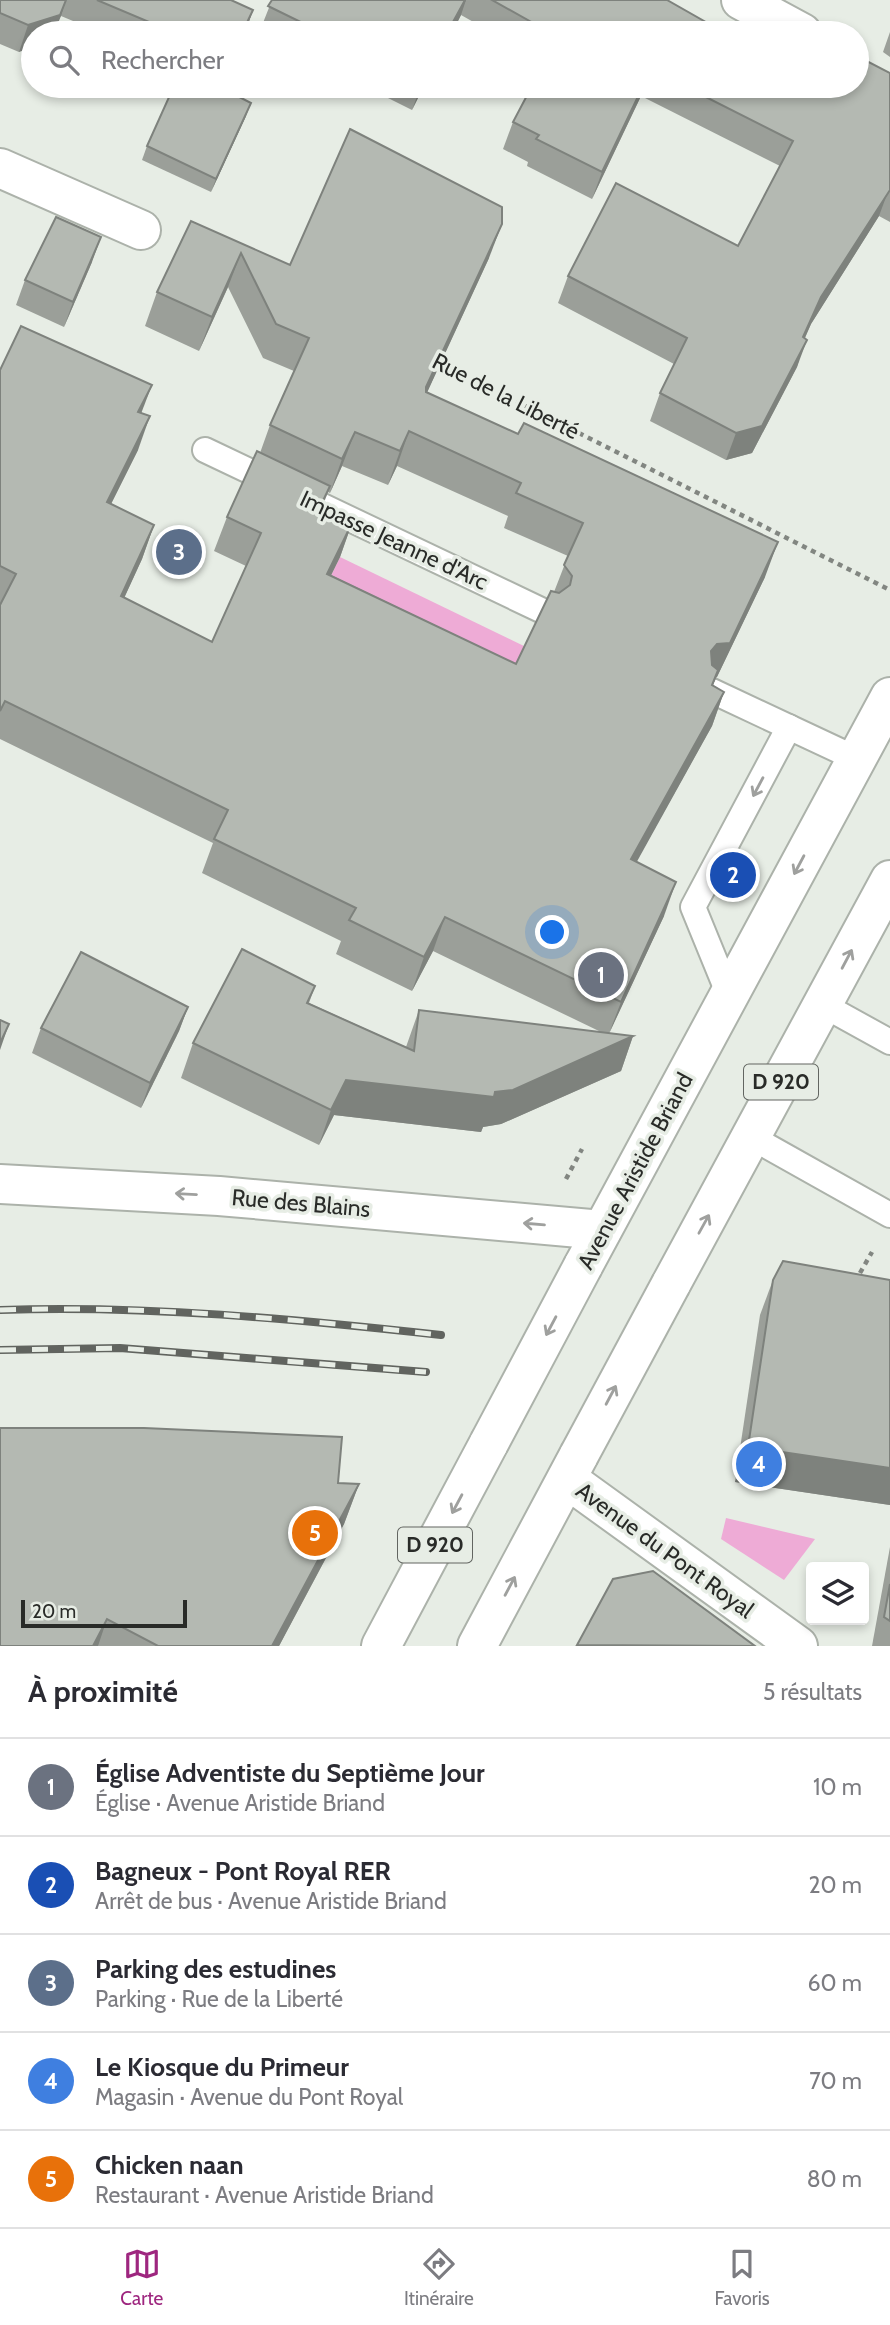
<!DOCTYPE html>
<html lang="fr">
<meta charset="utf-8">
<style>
body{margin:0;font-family:Cabin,sans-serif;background:#f7f7f7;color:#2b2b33}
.controls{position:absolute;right:21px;bottom:21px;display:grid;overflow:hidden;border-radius:7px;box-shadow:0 4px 10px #0003}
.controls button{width:63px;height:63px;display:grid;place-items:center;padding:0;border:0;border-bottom:2px solid #e1e1e2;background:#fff;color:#2b2b33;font:35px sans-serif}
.scale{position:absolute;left:21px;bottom:18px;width:166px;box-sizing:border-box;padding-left:7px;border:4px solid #292b28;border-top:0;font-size:19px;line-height:24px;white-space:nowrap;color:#292b28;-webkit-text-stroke:5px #e7ede5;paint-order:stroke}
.you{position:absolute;left:553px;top:933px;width:24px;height:24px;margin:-18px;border:5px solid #fff;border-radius:50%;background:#1a73e8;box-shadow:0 0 0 10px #1a73e833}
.badge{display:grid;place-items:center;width:46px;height:46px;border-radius:50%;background:#9e267f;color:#fff;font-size:23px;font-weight:700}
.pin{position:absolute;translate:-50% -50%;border:4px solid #fff;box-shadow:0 2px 7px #0006}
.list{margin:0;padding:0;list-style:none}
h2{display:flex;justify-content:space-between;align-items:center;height:91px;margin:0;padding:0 28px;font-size:30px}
h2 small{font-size:23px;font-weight:400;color:#7c7c81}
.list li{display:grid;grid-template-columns:46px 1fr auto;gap:21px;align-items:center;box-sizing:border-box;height:98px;padding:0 28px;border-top:2px solid #e1e1e2}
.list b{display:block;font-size:26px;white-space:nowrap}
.list p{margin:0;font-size:23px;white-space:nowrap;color:#7c7c81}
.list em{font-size:23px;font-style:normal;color:#7c7c81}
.icon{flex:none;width:38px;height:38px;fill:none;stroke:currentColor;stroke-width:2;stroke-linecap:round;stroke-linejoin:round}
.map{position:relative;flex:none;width:890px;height:1646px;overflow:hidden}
.search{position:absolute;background:#fff;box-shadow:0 4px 10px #0003;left:21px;right:21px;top:21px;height:77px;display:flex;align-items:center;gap:18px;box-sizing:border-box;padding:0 24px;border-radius:38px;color:#7c7c81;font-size:26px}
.sheet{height:581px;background:#fff}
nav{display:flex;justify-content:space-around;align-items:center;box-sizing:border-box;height:98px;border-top:2px solid #e1e1e2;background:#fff;font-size:19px;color:#7c7c81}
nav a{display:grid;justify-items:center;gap:4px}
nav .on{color:#9e267f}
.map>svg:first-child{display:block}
.green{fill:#eeabd6}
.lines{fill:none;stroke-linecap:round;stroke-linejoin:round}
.service-casing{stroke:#acb2aa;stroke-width:28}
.minor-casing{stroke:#acb2aa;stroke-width:42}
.primary-casing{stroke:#acb2aa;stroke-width:42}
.path{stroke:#828681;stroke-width:4.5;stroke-dasharray:5 5;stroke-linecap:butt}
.service{stroke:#fff;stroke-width:24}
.minor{stroke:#fff;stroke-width:38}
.primary{stroke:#fff;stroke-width:38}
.rail-casing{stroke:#61645f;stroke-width:8}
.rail{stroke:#e7ede5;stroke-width:5;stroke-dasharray:16;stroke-linecap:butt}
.primary-bridge-casing{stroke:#acb2aa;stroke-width:42;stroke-linecap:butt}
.primary-bridge{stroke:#fff;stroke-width:38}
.wall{fill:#9b9f99;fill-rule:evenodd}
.shaded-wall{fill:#7e827d}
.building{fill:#b4b9b2;stroke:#7e827d;stroke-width:2}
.oneway{stroke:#9fa09e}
.labels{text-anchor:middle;stroke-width:7;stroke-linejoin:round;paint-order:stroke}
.shield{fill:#e7ede5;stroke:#626561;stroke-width:2}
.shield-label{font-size:21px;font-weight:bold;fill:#292b28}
.street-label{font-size:23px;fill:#292b28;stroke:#e7ede5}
</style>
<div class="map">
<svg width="890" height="1646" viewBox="0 0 890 1646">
<rect width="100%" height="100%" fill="#e7ede5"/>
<g class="green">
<polygon points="340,557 528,648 504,699 315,608"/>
<polygon points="726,1518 815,1539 784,1580 721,1539"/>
</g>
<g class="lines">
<defs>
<g id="service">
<polyline points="205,450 545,612"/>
<polyline points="712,691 857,759"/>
<polyline points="729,995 693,907 789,727"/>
<polyline points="823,1005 890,1042"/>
<polyline points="751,1137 890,1215"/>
</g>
<g id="minor">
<polyline points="741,0 802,33"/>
<polyline points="0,168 141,230"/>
<polyline points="0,1184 219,1196 602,1230"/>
<polyline points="567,1479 798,1646"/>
</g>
<g id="primary">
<polyline points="583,1266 890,697"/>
<polyline points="671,1284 890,880"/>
<polyline points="381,1646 489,1443"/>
<polyline points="477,1646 579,1455"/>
</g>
</defs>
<use href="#service" class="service-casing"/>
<use href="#minor" class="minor-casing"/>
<use href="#primary" class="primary-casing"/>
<g class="path">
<polyline points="436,361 890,590"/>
<polyline points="566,1179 582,1149"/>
<polyline points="860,1273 872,1252"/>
</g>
<use href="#service" class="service"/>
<use href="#minor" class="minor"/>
<use href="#primary" class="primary"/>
<defs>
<g id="rail">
<path d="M0,1310C148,1305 294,1319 441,1335"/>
<polyline points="0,1350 120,1348 426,1372"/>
</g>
</defs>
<use href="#rail" class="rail-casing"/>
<use href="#rail" class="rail"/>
<defs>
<g id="primary-bridge">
<polyline points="489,1443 583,1266"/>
<polyline points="579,1455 671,1284"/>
</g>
</defs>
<use href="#primary-bridge" class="primary-bridge-casing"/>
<use href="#primary-bridge" class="primary-bridge"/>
</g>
<g class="wall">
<polygon points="0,0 231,0 253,10 245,33 102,33 61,16 19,52 0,44"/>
<polygon points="272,0 667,0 725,33 493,33 461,15 452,33 259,33"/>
<polygon points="890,32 890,57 883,52"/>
<polygon points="890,73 890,222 879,216 811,324 805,338 797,367 752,453 726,460 650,421 660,393 674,364 558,303 568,276 738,246 780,166 641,96 592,199 527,166 528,162 503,149 513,122 532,86 857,86"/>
<polygon points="364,86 424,86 412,110"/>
<polygon points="246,116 211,192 142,160 147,146"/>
<path d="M191,221L290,265L489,258L427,392L765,577L713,685L724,692L712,726L636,862L664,916L609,1033L633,1036L621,1071L501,1124L483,1127L481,1132L334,1115L319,1145L181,1078L193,1043L315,986L309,1003L406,1047L419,1010L601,1032L433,951L412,991L336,954L341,941L202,873L213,843L0,739V370L141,413L138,450L111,504L154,525L142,559L124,598L212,642L246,566L214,551L227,517L260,453L270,425L294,371L263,358L228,287L199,351L145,326L157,292ZM342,466L388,485L397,466L508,516L504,528L568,556L554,592L516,664L331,575L340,557L352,523L322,508L328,492L330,493Z"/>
<polygon points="92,262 64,327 16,305 25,280"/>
<polygon points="188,1007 179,1031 141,1108 32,1053 41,1028"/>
<polygon points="773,1280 890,1280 890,1505 735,1482 760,1315"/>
<polygon points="338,1483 359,1484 344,1524 279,1646 0,1646"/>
<polygon points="890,1547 890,1646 872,1646"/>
</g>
<g class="shaded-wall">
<polygon points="66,0 61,16 54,33 33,33 33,47 19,52 28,25"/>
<polygon points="465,0 466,0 461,15 452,33 447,33"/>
<polygon points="253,10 245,33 242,33"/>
<polygon points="421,86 424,86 412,110"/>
<polygon points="643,86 645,86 641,96 592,199 602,172"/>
<polygon points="251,103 246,116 211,192 216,179"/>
<polygon points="889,189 879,216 811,324 793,364 803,337 821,297"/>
<polygon points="502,224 489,258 414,421 426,387"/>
<polygon points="101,237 92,262 64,327 73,302"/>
<polygon points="241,253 228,287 199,351 212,317"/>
<polygon points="807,340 797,367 752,453 726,460 736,433"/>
<polygon points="152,385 139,419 138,412"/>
<polygon points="150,416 138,450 95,536 107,502"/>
<polygon points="409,431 397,466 388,485 400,451"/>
<polygon points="355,432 342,466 330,493 342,459"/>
<polygon points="352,523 340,557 315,608 327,574"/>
<polygon points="154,525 142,559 109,631 121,596"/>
<polygon points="778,542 765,577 717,677 716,677 706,704 704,678 711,651"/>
<polygon points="724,692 712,726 619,894 631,859"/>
<polygon points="676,882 664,916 608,1036 621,1002"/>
<polygon points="445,917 433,951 412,991 424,957"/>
<polygon points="188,1007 179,1031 141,1108 150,1083"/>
<polygon points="9,1024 0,1050 0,1043"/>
<polygon points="633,1036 621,1071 501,1124 483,1127 481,1132 334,1115 319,1145 331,1110 346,1080 495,1092"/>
<polygon points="748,1447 890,1468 890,1505 735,1482"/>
<polygon points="359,1484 344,1524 279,1646 272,1646"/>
<polygon points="107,1619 98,1646 93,1646"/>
</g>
<g class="building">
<polygon points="0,0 66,0 60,15 28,25 0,13"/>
<polygon points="97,0 231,0 253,10 242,33 175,33"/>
<polygon points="272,0 465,0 447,33 323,33 268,6"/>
<polygon points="492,0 667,0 725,33 551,33"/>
<polygon points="857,56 890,73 890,190 821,297 803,337 807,340 762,426 736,433 660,393 687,338 568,276 616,183 738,246 793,141 684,86 857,86"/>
<polygon points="174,86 218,86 251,103 216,179 147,146"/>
<polygon points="532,86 643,86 602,172 536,139 539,135 513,122"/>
<polygon points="350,129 502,207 502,224 426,387 426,392 518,434 524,423 778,542 730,643 717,644 711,651 712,665 718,670 712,685 724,692 631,859 676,882 621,1002 445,917 424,957 349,920 356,908 214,839 228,810 5,701 0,711 0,605 16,574 0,566 0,370 21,326 152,385 138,412 150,416 107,502 154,525 121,596 212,642 261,533 227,517 257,451 330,486 320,507 352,523 327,574 516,664 551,591 559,593 570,585 572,576 564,565 583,523 516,493 521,483 409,431 400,451 355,432 342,459 270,425 309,338 276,324 241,253 212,317 157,292 191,221 290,265"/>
<polygon points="56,217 101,237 73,302 25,280"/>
<polygon points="242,949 315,986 307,1003 414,1051 419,1010 633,1036 513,1090 495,1092 494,1097 346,1080 331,1110 193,1043"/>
<polygon points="81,952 188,1007 150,1083 41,1028"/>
<polygon points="0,1020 9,1024 0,1043"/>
<polygon points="783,1261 890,1280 890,1468 748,1447 773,1280"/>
<polygon points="0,1428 144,1428 342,1437 338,1483 359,1484 272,1646 158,1646 107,1619 93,1646 0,1646"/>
<polygon points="653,1571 755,1646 577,1645 613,1579"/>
<polygon points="890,1584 890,1621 884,1617"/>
</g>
<defs><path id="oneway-shaft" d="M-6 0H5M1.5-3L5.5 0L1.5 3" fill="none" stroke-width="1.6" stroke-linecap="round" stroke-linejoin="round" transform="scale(1.75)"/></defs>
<g class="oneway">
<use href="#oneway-shaft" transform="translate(758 787) rotate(118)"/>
<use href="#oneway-shaft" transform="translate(799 865) rotate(118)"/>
<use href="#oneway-shaft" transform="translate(847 959) rotate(-62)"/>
<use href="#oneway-shaft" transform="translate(186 1194) rotate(-177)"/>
<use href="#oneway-shaft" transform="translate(534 1224) rotate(-175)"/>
<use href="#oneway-shaft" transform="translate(704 1224) rotate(-61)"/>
<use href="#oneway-shaft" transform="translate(551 1326) rotate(118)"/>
<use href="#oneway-shaft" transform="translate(611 1395) rotate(-62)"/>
<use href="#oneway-shaft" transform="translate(457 1504) rotate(118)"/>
<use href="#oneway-shaft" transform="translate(510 1586) rotate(-62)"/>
</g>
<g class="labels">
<g class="shield">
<rect x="744" y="1064.5" width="74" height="35" rx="5"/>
<rect x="398" y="1527.5" width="74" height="35" rx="5"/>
</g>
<g class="shield-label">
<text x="781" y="1089">D 920</text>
<text x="435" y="1552">D 920</text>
</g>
<g class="street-label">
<text transform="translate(506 396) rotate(27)" y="8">Rue de la Liberté</text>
<text transform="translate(394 540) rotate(25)" y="8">Impasse Jeanne d'Arc</text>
<text transform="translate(635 1171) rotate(-62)" y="8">Avenue Aristide Briand</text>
<text transform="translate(301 1203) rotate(5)" y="8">Rue des Blains</text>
<text transform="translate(665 1550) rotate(36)" y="8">Avenue du Pont Royal</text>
</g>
</g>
</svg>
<div class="controls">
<button><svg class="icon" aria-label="layers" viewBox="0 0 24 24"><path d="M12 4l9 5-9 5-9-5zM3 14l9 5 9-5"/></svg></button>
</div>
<div class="scale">20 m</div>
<div class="you"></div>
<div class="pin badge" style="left:601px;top:975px;background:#6b7280">1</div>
<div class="pin badge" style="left:733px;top:875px;background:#1a4fb4">2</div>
<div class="pin badge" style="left:179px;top:552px;background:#5c6f8a">3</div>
<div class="pin badge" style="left:759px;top:1464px;background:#3f7fe0">4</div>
<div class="pin badge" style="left:315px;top:1533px;background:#e8710a">5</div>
<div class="search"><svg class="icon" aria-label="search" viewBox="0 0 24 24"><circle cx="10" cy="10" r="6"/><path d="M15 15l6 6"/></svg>Rechercher</div>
</div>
<section class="sheet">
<h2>À proximité<small>5 résultats</small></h2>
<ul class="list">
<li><span class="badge" style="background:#6b7280">1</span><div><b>Église Adventiste du Septième Jour</b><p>Église · Avenue Aristide Briand</p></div><em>10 m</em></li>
<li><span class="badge" style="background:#1a4fb4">2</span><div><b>Bagneux - Pont Royal RER</b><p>Arrêt de bus · Avenue Aristide Briand</p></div><em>20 m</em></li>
<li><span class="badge" style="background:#5c6f8a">3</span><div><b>Parking des estudines</b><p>Parking · Rue de la Liberté</p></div><em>60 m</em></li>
<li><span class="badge" style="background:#3f7fe0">4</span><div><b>Le Kiosque du Primeur</b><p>Magasin · Avenue du Pont Royal</p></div><em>70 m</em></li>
<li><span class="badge" style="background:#e8710a">5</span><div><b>Chicken naan</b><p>Restaurant · Avenue Aristide Briand</p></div><em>80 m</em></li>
</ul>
</section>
<nav>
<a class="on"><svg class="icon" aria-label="map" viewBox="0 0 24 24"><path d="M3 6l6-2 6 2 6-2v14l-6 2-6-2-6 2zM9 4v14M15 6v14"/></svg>Carte</a>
<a><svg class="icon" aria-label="directions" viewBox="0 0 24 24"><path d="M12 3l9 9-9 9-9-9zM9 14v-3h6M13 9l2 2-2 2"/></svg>Itinéraire</a>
<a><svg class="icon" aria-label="saved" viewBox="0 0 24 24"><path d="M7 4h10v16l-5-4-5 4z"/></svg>Favoris</a>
</nav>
